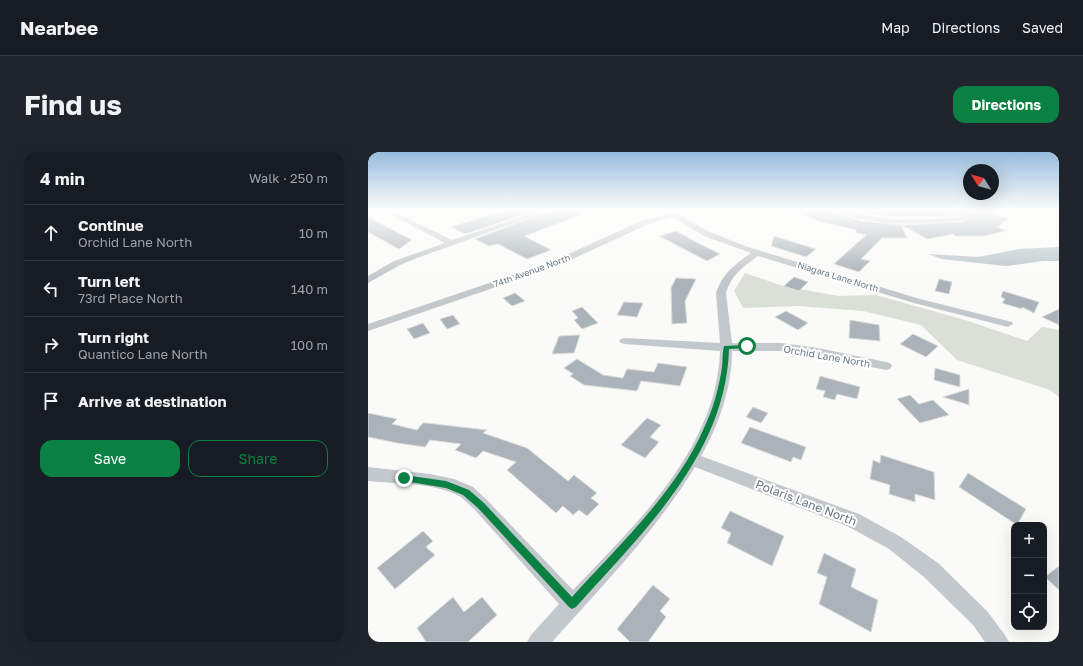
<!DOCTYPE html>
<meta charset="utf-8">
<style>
body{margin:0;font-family:"Golos Text",sans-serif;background:#20242c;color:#f1f3f6}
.controls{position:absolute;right:12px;bottom:12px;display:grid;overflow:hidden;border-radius:8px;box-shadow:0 4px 16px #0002}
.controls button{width:36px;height:36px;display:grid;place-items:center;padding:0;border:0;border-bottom:1px solid #363941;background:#171b24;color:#f1f3f6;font:20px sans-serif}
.compass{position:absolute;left:595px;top:12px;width:36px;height:36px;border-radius:50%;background:#171b24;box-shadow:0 4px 16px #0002;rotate:307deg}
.stop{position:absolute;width:12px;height:12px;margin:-9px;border:3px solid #0b8043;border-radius:50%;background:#fff}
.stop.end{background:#0b8043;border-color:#fff;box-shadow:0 1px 4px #0008}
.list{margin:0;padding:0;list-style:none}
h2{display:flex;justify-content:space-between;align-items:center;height:52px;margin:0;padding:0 16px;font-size:17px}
h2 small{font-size:13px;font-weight:400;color:#9ea1a6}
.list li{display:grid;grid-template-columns:26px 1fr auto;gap:12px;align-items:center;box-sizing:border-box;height:56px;padding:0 16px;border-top:1px solid #363941}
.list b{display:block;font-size:15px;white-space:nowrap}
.list p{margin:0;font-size:13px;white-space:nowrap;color:#9ea1a6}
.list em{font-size:13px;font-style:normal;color:#9ea1a6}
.actions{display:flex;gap:8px;padding:12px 16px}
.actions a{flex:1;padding:9px 0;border:1px solid #0b8043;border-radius:12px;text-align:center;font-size:14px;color:#0b8043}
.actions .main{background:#0b8043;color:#fff}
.icon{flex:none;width:22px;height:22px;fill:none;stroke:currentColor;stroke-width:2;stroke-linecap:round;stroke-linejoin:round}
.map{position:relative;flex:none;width:691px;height:490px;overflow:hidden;border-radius:12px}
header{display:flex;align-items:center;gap:24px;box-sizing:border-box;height:56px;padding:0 20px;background:#171b24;border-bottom:1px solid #363941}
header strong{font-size:19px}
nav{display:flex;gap:22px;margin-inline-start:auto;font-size:14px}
.intro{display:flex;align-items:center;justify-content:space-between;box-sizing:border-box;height:96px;padding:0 24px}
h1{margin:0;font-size:28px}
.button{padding:10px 18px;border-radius:12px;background:#0b8043;color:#fff;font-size:14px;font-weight:700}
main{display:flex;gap:24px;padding:0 24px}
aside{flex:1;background:#171b24;border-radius:12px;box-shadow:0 4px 16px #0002}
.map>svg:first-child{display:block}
.green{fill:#dadfd7}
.water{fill:#bbc7cb}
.building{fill:#aab3b9;stroke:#dcdcda}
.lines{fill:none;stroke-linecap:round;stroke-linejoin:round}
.street{fill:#c3c8cc;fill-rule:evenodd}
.route{fill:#0b8043}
.labels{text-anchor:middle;stroke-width:4;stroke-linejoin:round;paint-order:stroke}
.far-street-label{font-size:9px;fill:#657683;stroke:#fff}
.street-label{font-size:10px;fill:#657683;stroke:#fff}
.near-street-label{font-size:12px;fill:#657683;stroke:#fff}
</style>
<header>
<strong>Nearbee</strong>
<nav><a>Map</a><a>Directions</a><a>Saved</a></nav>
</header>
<div class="intro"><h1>Find us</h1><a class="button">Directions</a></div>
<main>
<aside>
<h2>4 min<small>Walk · 250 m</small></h2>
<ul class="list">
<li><svg class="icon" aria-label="ahead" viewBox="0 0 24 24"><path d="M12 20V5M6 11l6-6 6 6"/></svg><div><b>Continue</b><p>Orchid Lane North</p></div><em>10 m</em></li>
<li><svg class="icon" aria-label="left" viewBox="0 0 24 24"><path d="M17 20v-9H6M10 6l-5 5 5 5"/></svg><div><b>Turn left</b><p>73rd Place North</p></div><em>140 m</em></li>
<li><svg class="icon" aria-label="right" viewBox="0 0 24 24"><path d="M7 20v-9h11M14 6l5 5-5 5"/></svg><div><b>Turn right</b><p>Quantico Lane North</p></div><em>100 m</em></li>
<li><svg class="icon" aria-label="arrive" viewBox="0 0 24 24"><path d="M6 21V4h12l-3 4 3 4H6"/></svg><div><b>Arrive at destination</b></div></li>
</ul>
<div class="actions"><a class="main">Save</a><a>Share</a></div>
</aside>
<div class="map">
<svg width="691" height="490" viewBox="0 0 691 490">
<rect width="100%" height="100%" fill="#fafaf8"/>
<polygon class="green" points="377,121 415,134 470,144 508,143 600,169 659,189 674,175 691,178 691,245 682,238 589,208 553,173 495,159 430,154 375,156 366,139"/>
<polygon class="water" points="691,95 691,109 675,109 638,114 574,107 560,102 610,105 651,97"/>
<g class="building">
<polygon points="136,58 170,58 97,82 83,75"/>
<polygon points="184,58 223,58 223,59 156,84 183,98 159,107 130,92 121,94 107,87"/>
<polygon points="423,58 466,58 471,62 494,69 533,73 539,86 514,86 493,107 502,109 491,120 466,112 498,83 487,80 489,78 450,69"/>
<polygon points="481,58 608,58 640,66 630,75 638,79 615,84 587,84 585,82 559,87 534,73 595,70 600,66 595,64 525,65"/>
<polygon points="0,65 44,88 31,97 0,80"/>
<polygon points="308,79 328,90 352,102 339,109 291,84"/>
<polygon points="406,84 448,97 438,105 403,94"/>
<polygon points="426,125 440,130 431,139 416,134"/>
<polygon points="308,126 328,127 317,149 319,171 304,172 303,136"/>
<polygon points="571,127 584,130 581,142 567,139"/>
<polygon points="635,139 671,150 666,161 654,155 654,157 634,151 637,147 633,145"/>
<polygon points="147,141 157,149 144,154 135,146"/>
<polygon points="256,150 275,151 269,165 249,163"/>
<polygon points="214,155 230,171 214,177 206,168 210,166 204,159"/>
<polygon points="691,157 691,173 674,165"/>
<polygon points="418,159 440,171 430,178 407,165"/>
<polygon points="85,163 92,172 79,177 72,167"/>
<polygon points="482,168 511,173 512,189 481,186"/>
<polygon points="55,171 62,181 46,187 39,177"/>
<polygon points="545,182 564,191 570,194 558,205 532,192"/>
<polygon points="212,183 206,201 184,202 191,184"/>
<polygon points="209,207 235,223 255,226 259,217 286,220 290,211 319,215 312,234 273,229 269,239 216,233 202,224 205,222 196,216"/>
<polygon points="567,216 592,223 592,235 566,228"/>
<polygon points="452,224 492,235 489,247 469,242 467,248 455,245 457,239 448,237"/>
<polygon points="601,237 601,253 575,245"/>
<polygon points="542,243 551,252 565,248 581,263 552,271 529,247"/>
<polygon points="385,255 400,261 393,271 378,265"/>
<polygon points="0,261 29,267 24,272 49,278 55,271 58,271 119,278 115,281 159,296 200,329 206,323 229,341 223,346 231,352 219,364 211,358 205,363 195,354 188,361 139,318 148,310 115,299 108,306 87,298 93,292 62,288 57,295 29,291 0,285"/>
<polygon points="279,266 293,273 282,285 291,290 277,306 253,293"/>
<polygon points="382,275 438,295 433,308 425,305 423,310 373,291"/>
<polygon points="513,303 566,320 567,348 547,342 547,350 521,342 522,333 502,327 505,308 512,311"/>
<polygon points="600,321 658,357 649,373 591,335"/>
<polygon points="362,359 416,384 404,414 359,391 363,381 353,376"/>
<polygon points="55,379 65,389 58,395 67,403 27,437 9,416"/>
<polygon points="456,401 488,417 483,435 510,448 503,480 451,452 459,425 449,421"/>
<polygon points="691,414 691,438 677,425"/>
<polygon points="285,433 302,447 292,459 298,465 280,490 262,490 249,477"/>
<polygon points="85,445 96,460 114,445 129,463 100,490 58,490 49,476"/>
</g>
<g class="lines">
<g class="street">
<polygon points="14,58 22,58 84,88 174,58 183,58 49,106 32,113 0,131 0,124 26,109 77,91"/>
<path d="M318,58H328L312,63L342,80L380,95L552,147L644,170L645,172L640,175L546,151L390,104C376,114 363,123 358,141L364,191H413L450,196L518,210L522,211L524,214L522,217L518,218L450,204L413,199H364C364,235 351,273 333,304L491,362L533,385L570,411L619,459L637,483L641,490H617L605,473L556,425L521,397L479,374L327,315C287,380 235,433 184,490H159L163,483L191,452L107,358C102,354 97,347 91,344C64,330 29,332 0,329V315L62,322L86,327L105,335L119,348L205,438C268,372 349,296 352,199L257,192L253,191L251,189L253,187L257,186L352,191L348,141C354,122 367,112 383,101L336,84L305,65L281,72L189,114L0,179V172L183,110L275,68Z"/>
<path d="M467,58C483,58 499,64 515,66C541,69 569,66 595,65L599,67L595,69C557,71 517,75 481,64C476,62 470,61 467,58Z"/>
</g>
</g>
<linearGradient id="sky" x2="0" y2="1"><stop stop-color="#96bcdc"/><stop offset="0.46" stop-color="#fdfdfc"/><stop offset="1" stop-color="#fdfdfc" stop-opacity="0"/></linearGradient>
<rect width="691" height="126" fill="url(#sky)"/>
<path class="route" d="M379,193L382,194L381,196L361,197C358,303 273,382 208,455L204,457L201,455L110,356L95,343L78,336L36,329L33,326L36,323L78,329L101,338L116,351L204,445C250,394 309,339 336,276C345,257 351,236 354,215C355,208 354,201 356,194Z"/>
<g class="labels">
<g class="far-street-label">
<text transform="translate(164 119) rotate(-20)" y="3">74th Avenue North</text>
<text transform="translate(470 125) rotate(17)" y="3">Niagara Lane North</text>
</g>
<g class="street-label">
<text transform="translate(459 204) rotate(10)" y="4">Orchid Lane North</text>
</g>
<g class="near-street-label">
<text transform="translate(438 351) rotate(21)" y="4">Polaris Lane North</text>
</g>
</g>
</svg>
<div class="controls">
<button>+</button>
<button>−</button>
<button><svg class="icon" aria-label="locate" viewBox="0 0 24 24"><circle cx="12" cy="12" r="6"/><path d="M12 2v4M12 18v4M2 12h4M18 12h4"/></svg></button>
</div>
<svg class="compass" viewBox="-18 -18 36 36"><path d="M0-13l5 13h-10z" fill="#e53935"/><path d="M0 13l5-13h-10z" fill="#9ea1a6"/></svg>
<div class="stop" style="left:379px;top:194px"></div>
<div class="stop end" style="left:36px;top:326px"></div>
</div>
</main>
